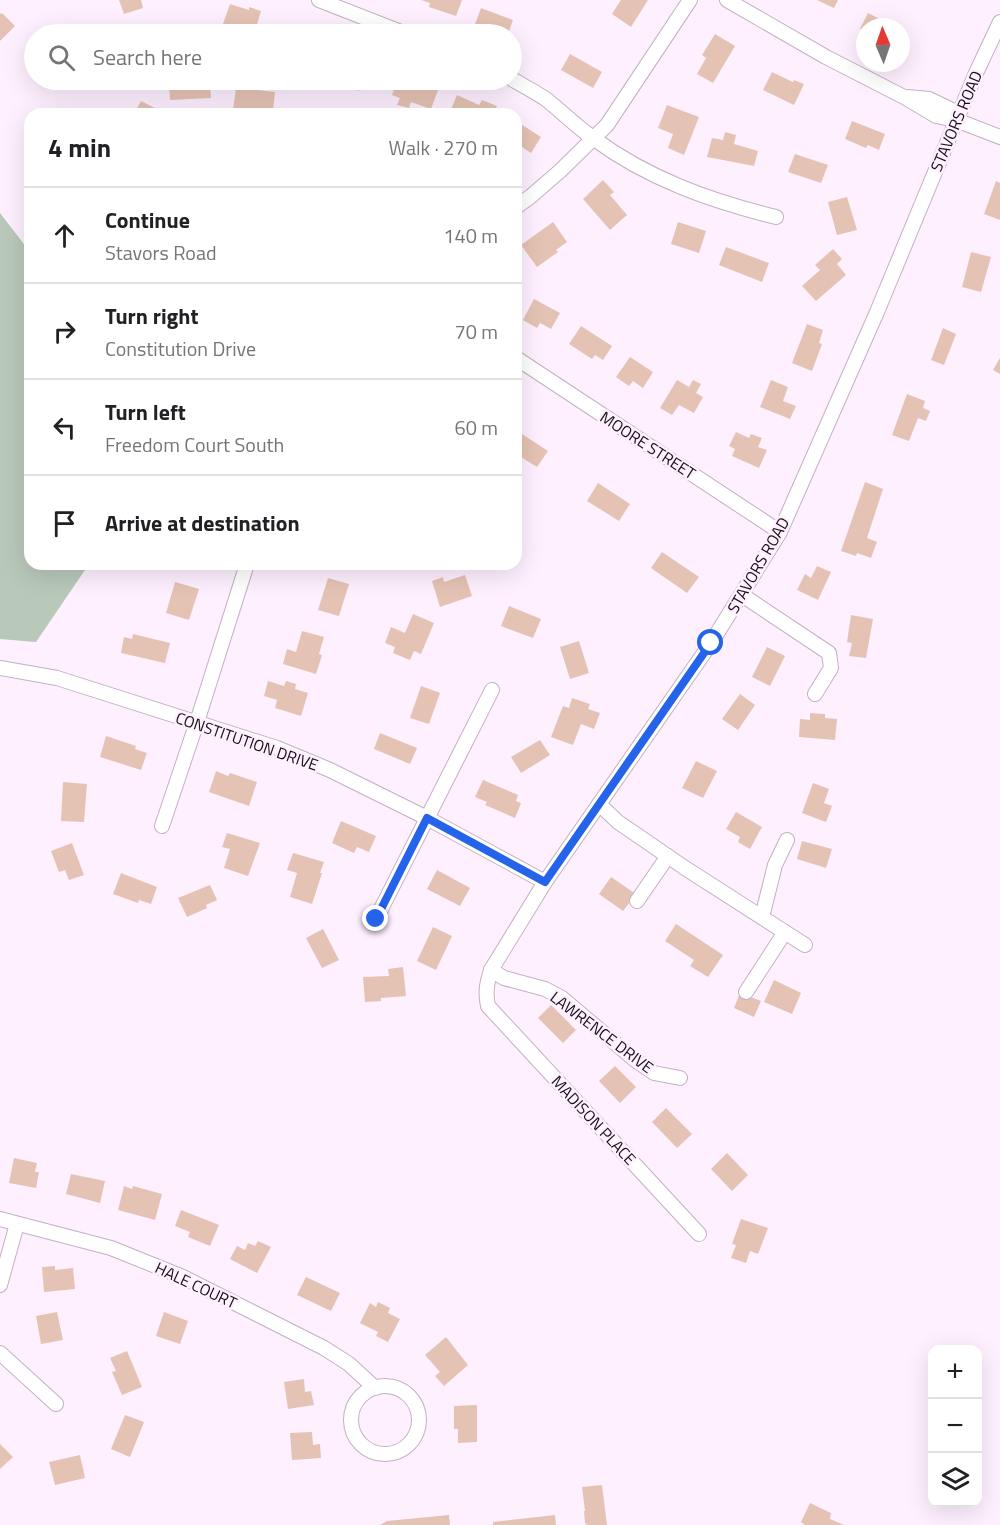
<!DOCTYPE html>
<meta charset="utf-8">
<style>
body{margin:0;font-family:"Titillium Web",sans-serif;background:#f2f2f2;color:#202124}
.controls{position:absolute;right:18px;bottom:18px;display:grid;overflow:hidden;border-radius:12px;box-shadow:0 6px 24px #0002}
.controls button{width:54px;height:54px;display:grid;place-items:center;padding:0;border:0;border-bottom:2px solid #e0e0e0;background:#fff;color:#202124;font:30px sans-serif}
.compass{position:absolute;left:856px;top:18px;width:54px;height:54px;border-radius:50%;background:#fff;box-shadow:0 6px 24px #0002;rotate:358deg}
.stop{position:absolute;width:18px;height:18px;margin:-14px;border:4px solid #2563eb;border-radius:50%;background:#fff}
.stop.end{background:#2563eb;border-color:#fff;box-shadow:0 2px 6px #0008}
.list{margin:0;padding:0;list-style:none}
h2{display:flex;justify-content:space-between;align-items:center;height:78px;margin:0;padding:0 24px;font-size:26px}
h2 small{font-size:20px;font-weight:400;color:#757577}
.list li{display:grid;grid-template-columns:39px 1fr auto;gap:18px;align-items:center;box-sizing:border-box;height:96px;padding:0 24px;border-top:2px solid #e0e0e0}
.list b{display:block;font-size:22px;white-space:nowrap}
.list p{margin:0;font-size:20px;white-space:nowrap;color:#757577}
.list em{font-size:20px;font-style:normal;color:#757577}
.icon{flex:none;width:33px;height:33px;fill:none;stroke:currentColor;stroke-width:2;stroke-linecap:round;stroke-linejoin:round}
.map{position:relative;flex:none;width:1000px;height:1525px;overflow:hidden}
.search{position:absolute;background:#fff;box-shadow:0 6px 24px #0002;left:24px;top:24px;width:498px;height:66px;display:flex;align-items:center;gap:15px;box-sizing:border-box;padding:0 21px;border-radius:33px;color:#757577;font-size:22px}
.panel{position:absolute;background:#fff;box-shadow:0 6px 24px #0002;left:24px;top:108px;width:498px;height:462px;border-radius:18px}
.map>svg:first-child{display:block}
.green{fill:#b8c8b9}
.building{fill:#e5c3b4}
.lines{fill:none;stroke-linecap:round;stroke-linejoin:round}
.minor-casing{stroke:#c1b1c2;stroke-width:16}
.minor{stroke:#fff;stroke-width:14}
.route{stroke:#2563eb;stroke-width:8}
.labels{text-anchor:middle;stroke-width:5;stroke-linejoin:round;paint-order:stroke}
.street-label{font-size:16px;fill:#140f15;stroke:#fef0ff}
</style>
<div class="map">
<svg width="1000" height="1525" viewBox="0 0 1000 1525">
<rect width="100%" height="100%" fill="#fef0ff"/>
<polygon class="green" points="0,213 30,252 30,564 89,564 36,642 0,639"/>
<g class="building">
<polygon points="119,0 141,0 143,8 124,14"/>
<polygon points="421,0 462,0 456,16 429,7 430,3"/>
<polygon points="621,0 648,0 631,27 612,14"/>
<polygon points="817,0 838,0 834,8"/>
<polygon points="230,4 249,10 249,7 261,11 254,34 223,24"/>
<polygon points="481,8 513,20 508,34 495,34 474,27"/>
<polygon points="2,13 15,26 0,41 0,14"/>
<polygon points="868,13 895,27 865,27 865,32 860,29"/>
<polygon points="280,26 305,34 277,34"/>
<polygon points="715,34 735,46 713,83 697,74 706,58 702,55"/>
<polygon points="570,54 602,72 593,88 561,70"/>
<polygon points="772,72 793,82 794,80 804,84 794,105 763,90"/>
<polygon points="348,80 375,80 372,86 362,83 359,91 346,86"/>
<polygon points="397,80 419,80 425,82 426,80 434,80 441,82 431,109 411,102 409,108 397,105 400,98 392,95"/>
<polygon points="210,81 211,98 170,100 169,83"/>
<polygon points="236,88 275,92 273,111 259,109 259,113 233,110"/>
<polygon points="457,95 479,105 482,100 497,106 493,114 449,114"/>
<polygon points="141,101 167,114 134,114"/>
<polygon points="667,105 699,117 684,155 668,148 673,134 658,128"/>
<polygon points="516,121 541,137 531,153 516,143"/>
<polygon points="852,121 885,134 879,150 868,145 866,148 845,139"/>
<polygon points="725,132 736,135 734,144 758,151 754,166 707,157 712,138 723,140"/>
<polygon points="795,154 828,165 821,183 788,172"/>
<polygon points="603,180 614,192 610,195 627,215 610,230 583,199"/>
<polygon points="996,181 1000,183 1000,220 984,214"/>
<polygon points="847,197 857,230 837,235 828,202"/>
<polygon points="553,222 567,242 556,250 558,252 537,267 521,245"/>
<polygon points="678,222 706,231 699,253 671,244"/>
<polygon points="726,247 769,263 762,282 719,265"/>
<polygon points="833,249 842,259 837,264 846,275 816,301 802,286 820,270 815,265"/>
<polygon points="971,252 991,257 981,292 962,287"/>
<polygon points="534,299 560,313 551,329 540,323 537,328 523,320"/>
<polygon points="807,324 823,330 819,343 822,344 812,371 792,363"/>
<polygon points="581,326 612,346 603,360 595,355 592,359 569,344"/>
<polygon points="943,328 956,334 944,365 931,360"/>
<polygon points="630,357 653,372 643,388 633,381 629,386 616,377"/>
<polygon points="1000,358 1000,374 993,370"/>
<polygon points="677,380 689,387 693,380 701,384 696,393 703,397 694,413 679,405 672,415 660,408"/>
<polygon points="771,380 788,387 783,401 796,406 790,419 760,407"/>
<polygon points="907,394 925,401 923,408 930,411 926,421 918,418 909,441 892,435"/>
<polygon points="516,430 548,451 537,467 516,454"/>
<polygon points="736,432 749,438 751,434 762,438 758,447 767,450 759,468 732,456 735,449 729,446"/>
<polygon points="865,482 883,489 867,538 877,542 871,558 857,553 856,556 841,551"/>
<polygon points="598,483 630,504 619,521 587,501"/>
<polygon points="662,552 699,577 687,593 651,568"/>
<polygon points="817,566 831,572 818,600 797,590 805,574 811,578"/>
<polygon points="465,575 472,596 440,607 432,581 443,577 444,582"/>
<polygon points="328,578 349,584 339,616 318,610"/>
<polygon points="175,582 199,589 189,620 166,613"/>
<polygon points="509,606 541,619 533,638 501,626"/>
<polygon points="413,614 434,623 421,654 414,651 410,660 393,653 395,647 385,643 391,627 405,633"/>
<polygon points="851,615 873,619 866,658 849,656 852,643 847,642"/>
<polygon points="302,631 324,637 319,654 322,655 316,674 283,664 287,649 296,652"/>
<polygon points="133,634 170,643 165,663 121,653 124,637 132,639"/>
<polygon points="579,641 589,673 570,679 560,647"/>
<polygon points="767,647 785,656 770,686 752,677"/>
<polygon points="268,681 284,686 286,681 296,684 295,689 308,693 301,716 275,708 277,700 264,696"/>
<polygon points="421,686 440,693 429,724 410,718"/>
<polygon points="740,694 755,705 738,730 722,719"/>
<polygon points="572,698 590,704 588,709 600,713 594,729 581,724 573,745 551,737 563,706 569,708"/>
<polygon points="810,713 825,714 825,718 837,719 835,740 799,737 800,719 810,720"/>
<polygon points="380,733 417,748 410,764 374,749"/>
<polygon points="106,736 136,746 135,749 147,753 141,770 100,757"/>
<polygon points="540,740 550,755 521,773 511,757"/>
<polygon points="696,761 717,771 703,798 682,788"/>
<polygon points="216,771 228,776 230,773 257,782 249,806 209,792"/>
<polygon points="483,780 518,795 516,801 521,803 515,818 485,805 487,802 475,797"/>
<polygon points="63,782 87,784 84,822 61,821"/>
<polygon points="813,783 829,789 824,803 832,806 826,822 802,813"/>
<polygon points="736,812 762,827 750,849 738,842 740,837 726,829"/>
<polygon points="341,821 376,836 369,852 357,847 354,853 332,843"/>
<polygon points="227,833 260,843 248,876 224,868 230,849 222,847"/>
<polygon points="802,841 832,849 826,868 797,859"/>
<polygon points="72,843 84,875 69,880 65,870 59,872 51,851"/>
<polygon points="293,853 324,862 320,873 322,873 312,904 290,897 297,873 287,870"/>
<polygon points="437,870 470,888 460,906 427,889"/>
<polygon points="121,873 157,887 151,904 139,900 138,903 113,894"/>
<polygon points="611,877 636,894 623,911 599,894"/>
<polygon points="210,885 217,900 206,905 207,908 187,917 178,898"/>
<polygon points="676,924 723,955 708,977 690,966 694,960 665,941"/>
<polygon points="433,927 452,936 436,970 417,961"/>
<polygon points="323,929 339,960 322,968 306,938"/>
<polygon points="403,967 406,996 381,998 381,1001 365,1002 363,977 389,976 388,969"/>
<polygon points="774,980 801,993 792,1014 764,1002"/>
<polygon points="740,993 761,1001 754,1017 734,1008"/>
<polygon points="551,1005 576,1030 563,1043 538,1018"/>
<polygon points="615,1066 636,1087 620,1103 599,1081"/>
<polygon points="666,1108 692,1134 677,1148 652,1122"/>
<polygon points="727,1153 748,1175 732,1191 711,1169"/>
<polygon points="14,1158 37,1163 35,1172 39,1172 36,1188 9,1183"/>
<polygon points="71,1174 105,1181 100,1203 66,1194"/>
<polygon points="124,1186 132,1189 133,1186 162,1194 155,1220 118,1210"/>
<polygon points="181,1210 219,1225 210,1246 188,1237 190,1232 175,1226"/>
<polygon points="741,1219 768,1228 758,1254 750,1251 746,1263 731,1258 736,1245 732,1244"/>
<polygon points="258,1241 271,1247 257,1273 230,1259 237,1246 245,1250 248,1243 255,1246"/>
<polygon points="55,1266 55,1270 73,1268 75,1289 44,1292 42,1267"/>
<polygon points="306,1277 340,1293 331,1311 297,1295"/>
<polygon points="378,1302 390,1308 388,1313 400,1319 388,1342 376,1336 378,1332 360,1323 370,1303 376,1307"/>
<polygon points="57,1312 63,1340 41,1344 36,1316"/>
<polygon points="164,1312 188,1321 180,1344 156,1336"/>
<polygon points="446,1337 468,1365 444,1386 435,1376 440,1372 425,1355"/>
<polygon points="127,1351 142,1387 122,1395 112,1372 116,1371 110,1358"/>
<polygon points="304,1379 305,1392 311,1391 314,1405 288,1409 284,1382"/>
<polygon points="477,1405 477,1442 458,1443 458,1429 454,1429 454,1406"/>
<polygon points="125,1415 144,1422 130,1457 111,1449"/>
<polygon points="312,1432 313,1445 320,1444 321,1458 292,1460 290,1433"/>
<polygon points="0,1444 13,1457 0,1469"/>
<polygon points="80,1455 85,1478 55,1485 49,1462"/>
<polygon points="602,1485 607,1525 587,1525 585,1523 584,1511 585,1511 582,1487"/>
<polygon points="810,1503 831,1513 830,1519 844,1525 805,1525 801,1522"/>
<polygon points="449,1515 450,1525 380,1525 387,1521"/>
<polygon points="555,1515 556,1525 493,1525 493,1522"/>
</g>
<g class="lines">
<defs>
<g id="minor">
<polyline points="319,0 406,34"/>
<polyline points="727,0 826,57 906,98 936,116 956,120 1000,137"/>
<path d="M512,79C523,86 536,92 547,100C562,112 577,127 593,138C648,179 711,201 776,217"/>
<polyline points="908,97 929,99 952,110 956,120"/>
<polyline points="516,207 530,197 560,171 607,125 690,0"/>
<polyline points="516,358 780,532"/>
<polyline points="742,595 829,653 831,668 815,694"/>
<polyline points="0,668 57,678 277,748 330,770 427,818 545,882"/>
<polyline points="599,804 618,822 685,868 805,945"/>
<polyline points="162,826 197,722 247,564"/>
<polyline points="637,901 668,856"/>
<polyline points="762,917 775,865 787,840"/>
<polyline points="376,919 492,690"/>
<polyline points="491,970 504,978 545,989 562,998 635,1060 654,1073 680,1078"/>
<polyline points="746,992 785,932"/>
<polyline points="0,1219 111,1248 183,1277 324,1348 349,1364 375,1388"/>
<path d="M699,1234L488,1006C485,992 487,983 491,970L545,882L711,643L780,532L877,312L976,73L1000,22"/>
<polyline points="0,1285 17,1224"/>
<polyline points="0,1353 56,1404"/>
<circle cx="385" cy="1420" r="34"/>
</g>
</defs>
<use href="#minor" class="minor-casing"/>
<use href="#minor" class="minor"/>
</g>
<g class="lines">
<polyline class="route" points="376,919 427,818 545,882 711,643"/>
</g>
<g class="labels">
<g class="street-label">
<text transform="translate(956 121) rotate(-67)" y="6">STAVORS ROAD</text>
<text transform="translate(648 445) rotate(33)" y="6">MOORE STREET</text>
<text transform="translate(758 565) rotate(-60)" y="6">STAVORS ROAD</text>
<text transform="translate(247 741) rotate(19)" y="6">CONSTITUTION DRIVE</text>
<text transform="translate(602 1032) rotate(37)" y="6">LAWRENCE DRIVE</text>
<text transform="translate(594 1120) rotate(47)" y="6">MADISON PLACE</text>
<text transform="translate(196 1285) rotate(25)" y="6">HALE COURT</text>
</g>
</g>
</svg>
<div class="controls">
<button>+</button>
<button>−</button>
<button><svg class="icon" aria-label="layers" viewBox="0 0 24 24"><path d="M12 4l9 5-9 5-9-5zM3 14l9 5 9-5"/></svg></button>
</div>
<svg class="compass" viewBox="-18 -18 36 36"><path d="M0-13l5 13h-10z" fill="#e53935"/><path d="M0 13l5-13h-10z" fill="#757577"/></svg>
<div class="stop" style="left:711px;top:643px"></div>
<div class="stop end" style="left:376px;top:919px"></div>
<div class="search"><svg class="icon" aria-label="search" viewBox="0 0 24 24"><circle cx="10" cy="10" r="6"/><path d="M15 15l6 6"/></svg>Search here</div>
<section class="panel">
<h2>4 min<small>Walk · 270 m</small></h2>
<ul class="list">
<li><svg class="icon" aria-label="ahead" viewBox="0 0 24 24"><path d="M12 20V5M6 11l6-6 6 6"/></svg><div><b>Continue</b><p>Stavors Road</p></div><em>140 m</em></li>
<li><svg class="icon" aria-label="right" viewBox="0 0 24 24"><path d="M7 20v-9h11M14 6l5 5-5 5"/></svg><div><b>Turn right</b><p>Constitution Drive</p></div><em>70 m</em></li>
<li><svg class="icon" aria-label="left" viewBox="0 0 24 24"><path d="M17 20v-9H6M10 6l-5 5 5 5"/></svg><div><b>Turn left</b><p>Freedom Court South</p></div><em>60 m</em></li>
<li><svg class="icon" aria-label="arrive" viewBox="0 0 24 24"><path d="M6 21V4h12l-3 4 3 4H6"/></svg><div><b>Arrive at destination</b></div></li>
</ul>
</section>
</div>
